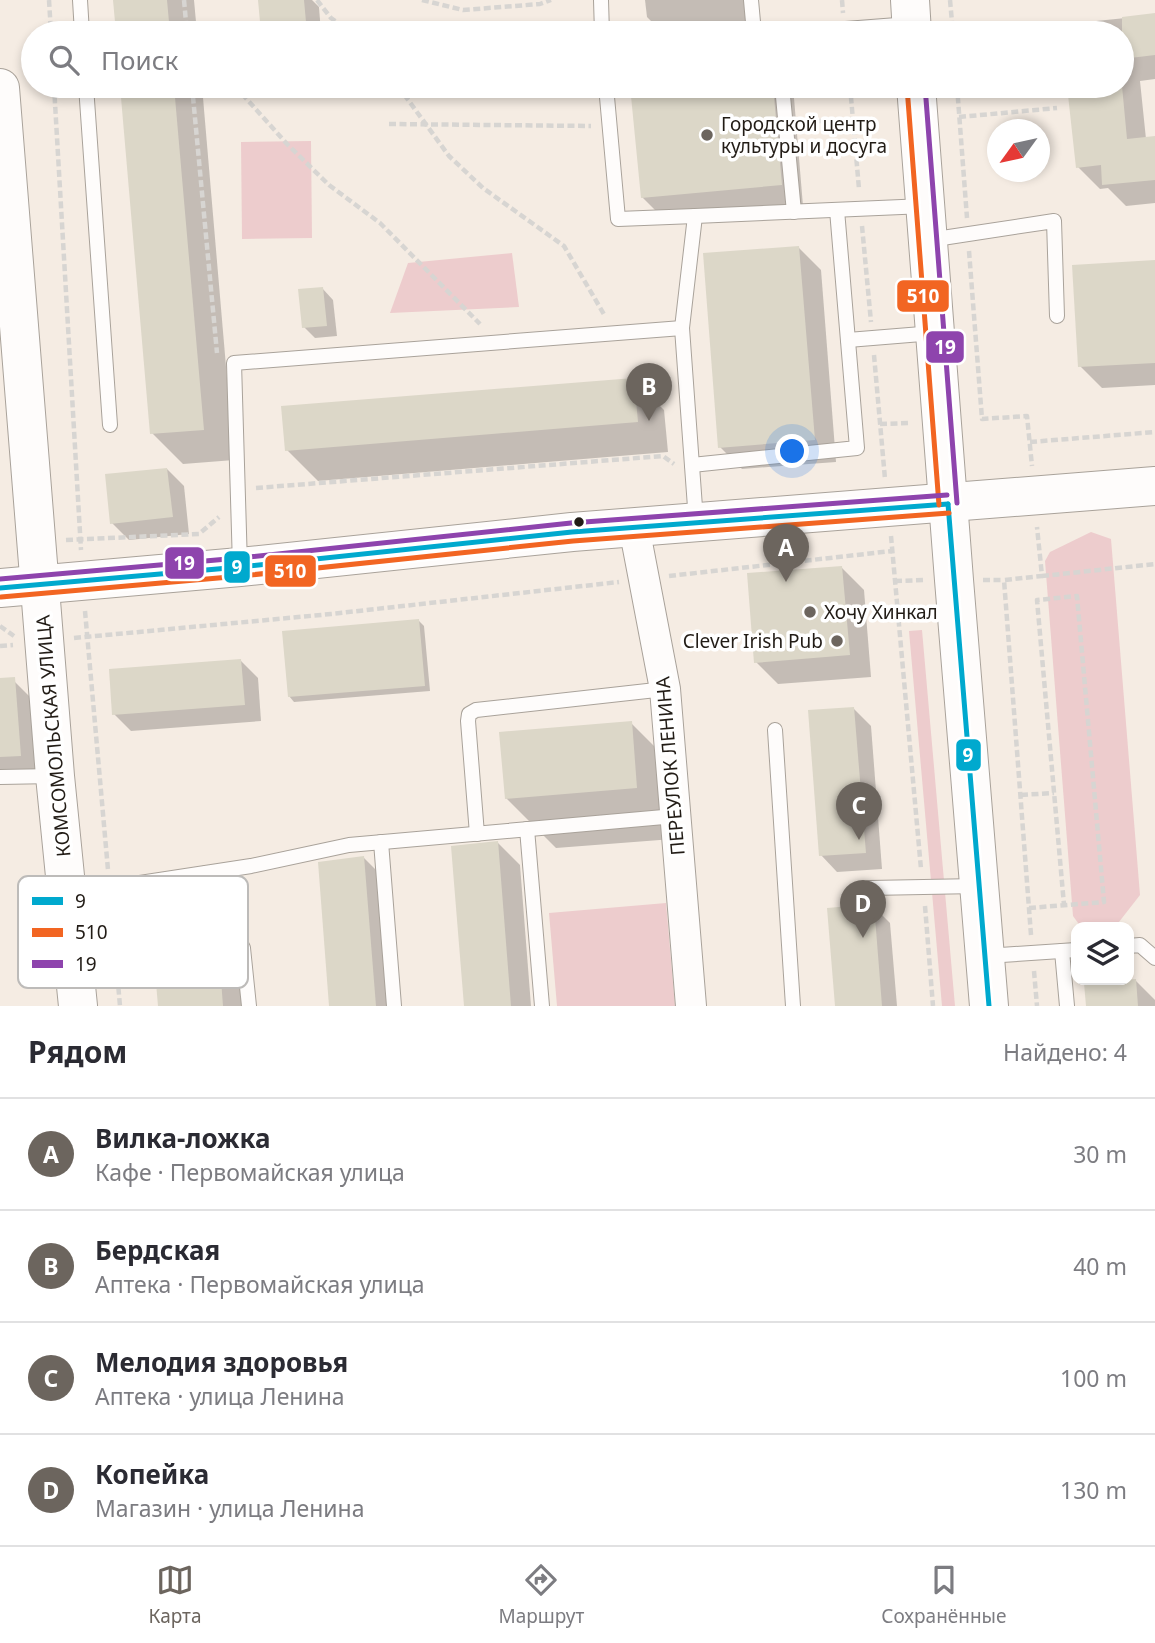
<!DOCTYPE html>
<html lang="ru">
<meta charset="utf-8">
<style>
body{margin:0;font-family:"Noto Sans",sans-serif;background:#f2f2f3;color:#2b2b33}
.controls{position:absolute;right:21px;bottom:21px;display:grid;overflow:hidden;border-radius:14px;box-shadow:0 4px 10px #0003}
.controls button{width:63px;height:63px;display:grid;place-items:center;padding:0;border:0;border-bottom:2px solid #e1e1e2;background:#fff;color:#2b2b33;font:35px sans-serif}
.compass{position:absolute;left:987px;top:119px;width:63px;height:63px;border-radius:50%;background:#fff;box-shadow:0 4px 10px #0003;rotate:237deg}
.you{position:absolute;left:793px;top:452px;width:24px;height:24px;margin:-18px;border:5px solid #fff;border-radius:50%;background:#1a73e8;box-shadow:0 0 0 10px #1a73e833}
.badge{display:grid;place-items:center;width:46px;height:46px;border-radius:50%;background:#6c655e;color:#fff;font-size:23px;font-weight:700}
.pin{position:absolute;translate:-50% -58px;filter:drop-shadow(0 2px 4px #0008)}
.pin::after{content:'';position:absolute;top:37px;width:24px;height:21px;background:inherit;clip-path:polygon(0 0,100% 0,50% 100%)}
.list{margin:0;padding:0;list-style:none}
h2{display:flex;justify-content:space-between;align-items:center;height:91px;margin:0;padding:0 28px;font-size:30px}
h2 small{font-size:23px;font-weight:400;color:#7c7c81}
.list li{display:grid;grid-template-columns:46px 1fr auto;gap:21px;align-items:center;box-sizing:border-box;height:112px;padding:0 28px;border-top:2px solid #e1e1e2}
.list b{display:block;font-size:26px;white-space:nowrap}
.list p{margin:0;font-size:23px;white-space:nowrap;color:#7c7c81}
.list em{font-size:23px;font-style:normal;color:#7c7c81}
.icon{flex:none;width:38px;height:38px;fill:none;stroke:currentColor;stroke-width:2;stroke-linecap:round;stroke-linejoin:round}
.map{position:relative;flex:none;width:1155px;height:1006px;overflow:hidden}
.search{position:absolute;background:#fff;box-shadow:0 4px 10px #0003;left:21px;right:21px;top:21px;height:77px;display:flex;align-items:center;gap:18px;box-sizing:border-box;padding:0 24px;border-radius:38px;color:#7c7c81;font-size:26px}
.sheet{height:539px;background:#fff}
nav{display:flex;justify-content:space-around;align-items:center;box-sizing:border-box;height:98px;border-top:2px solid #e1e1e2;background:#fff;font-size:19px;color:#7c7c81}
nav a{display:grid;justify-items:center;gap:4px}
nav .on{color:#6c655e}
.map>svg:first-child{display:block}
.green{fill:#edcccd}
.shadow{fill:#0003}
.building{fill:#dcd7c8}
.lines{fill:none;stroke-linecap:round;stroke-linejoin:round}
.lane-casing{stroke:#a9a29a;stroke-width:16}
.street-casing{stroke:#a9a29a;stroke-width:32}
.secondary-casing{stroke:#a9a29a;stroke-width:40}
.path{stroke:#d7d5d2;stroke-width:4.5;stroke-dasharray:7 3.5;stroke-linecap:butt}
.lane{stroke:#fefcfb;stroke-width:14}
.street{stroke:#fefcfb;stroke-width:30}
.secondary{stroke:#fefcfb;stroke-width:38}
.bus-1-casing{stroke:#fff;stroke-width:10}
.bus-2-casing{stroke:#fff;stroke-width:10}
.bus-3-casing{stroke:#fff;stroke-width:10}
.bus-1{stroke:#00a9ce;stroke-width:5}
.bus-2{stroke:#f26522;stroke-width:5}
.bus-3{stroke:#8e44ad;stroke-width:5}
.poi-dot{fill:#6c655e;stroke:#fff;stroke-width:2.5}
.bus-dot{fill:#221c16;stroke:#fff;stroke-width:2.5}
.labels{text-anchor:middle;stroke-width:7;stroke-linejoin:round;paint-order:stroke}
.poi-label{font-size:19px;fill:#221c16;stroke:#fff;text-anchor:start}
.street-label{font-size:19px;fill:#221c16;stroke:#fff}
.key{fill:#fff;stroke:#bdbbb9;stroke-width:2}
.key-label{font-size:19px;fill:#221c16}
.line-badge{stroke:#fff;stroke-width:2.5}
.badge-label{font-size:19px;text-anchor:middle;font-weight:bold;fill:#fff}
</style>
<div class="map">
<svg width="1155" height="1006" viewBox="0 0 1155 1006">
<rect width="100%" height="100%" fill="#f5ece3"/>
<g class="green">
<polygon points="311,141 312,238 242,239 241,142"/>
<polygon points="512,253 519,307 390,313 408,263"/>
<polygon points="1091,532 1111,539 1140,895 1115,927 1081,927 1073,916 1045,561 1050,552"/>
<polygon points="922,630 955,1006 942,1006 909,631"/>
<polygon points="666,903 675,1006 557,1006 549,913"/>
</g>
<g class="shadow">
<polygon points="115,0 194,0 197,33 118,33"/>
<polygon points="260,0 312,0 319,7 321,33 263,33"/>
<polygon points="645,0 753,0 756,33 663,33 647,17"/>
<polygon points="1155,15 1155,79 1140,81 1146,139 1155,138 1155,203 1126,206 1108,188 1100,189 1078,167 1069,86 1122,86 1122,33 1097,33 1096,21"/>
<polygon points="122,86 202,86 234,460 183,464 152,433"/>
<polygon points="631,86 793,86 803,206 664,219 642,197"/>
<polygon points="799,248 821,270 836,462 742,469 720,447"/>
<polygon points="1155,262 1155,385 1102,388 1080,366"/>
<polygon points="322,288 333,300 337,336 315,338 304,327"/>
<polygon points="633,379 664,410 668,452 318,481 287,450"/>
<polygon points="167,469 184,486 189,534 129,540 112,523"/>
<polygon points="842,568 864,590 871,677 778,684 756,662"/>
<polygon points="419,621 424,626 430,691 294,702 289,696"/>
<polygon points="241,661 258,678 261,721 131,731 114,714"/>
<polygon points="15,682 32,699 37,772 0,775 0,683"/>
<polygon points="854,709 871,726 882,869 837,872 821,855"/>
<polygon points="631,723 681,773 686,838 556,848 506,798"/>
<polygon points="498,843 520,865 531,1006 466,1006"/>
<polygon points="364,858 386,880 396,1006 330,1006"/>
<polygon points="873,906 890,923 897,1006 837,1006"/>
<polygon points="212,910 243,941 251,1006 160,1006"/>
<polygon points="1136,981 1155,1000 1155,1006 1088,1006"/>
</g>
<g class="building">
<polygon points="113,0 167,0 170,33 116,33"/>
<polygon points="258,0 304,0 307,33 261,33"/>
<polygon points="1155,13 1155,55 1122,59 1122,17"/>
<polygon points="120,86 174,86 204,430 150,434"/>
<polygon points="630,86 773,86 782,185 641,198"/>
<polygon points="1067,86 1122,86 1127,139 1155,136 1155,180 1102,185 1101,165 1076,168"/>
<polygon points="799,246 815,440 718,448 703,253"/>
<polygon points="1155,260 1155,363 1078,367 1072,265"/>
<polygon points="323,287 327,326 302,328 298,289"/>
<polygon points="634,378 638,422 285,451 281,406"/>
<polygon points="167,468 173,517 110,524 105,474"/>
<polygon points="842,566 850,655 754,663 747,573"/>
<polygon points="419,619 425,686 288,697 282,631"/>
<polygon points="241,659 245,705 112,715 109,669"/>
<polygon points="15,677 21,756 0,757 0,678"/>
<polygon points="854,707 866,853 819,856 808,710"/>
<polygon points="632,721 637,788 505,799 499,732"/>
<polygon points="498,841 511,1006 464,1006 451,846"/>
<polygon points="364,856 376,1006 329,1006 318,862"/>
<polygon points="874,904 882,1006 835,1006 827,908"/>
<polygon points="213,908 216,914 223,1006 158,1006 150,913"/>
<polygon points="1136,979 1138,1006 1086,1006 1084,983"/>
</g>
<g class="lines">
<defs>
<g id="lane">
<polyline points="80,0 82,33"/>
<polyline points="601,0 602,33"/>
<polyline points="751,0 754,33"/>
<polyline points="794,33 910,24"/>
<polyline points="86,86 110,425"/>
<polyline points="606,86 618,219 695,216"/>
<polyline points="782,86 794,212"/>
<polyline points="929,240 1054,221 1057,316"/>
<polyline points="848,340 934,333"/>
<polyline points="692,465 857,448 837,210"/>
<polyline points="696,521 682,328 695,216 925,206"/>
<polyline points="240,566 234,363 682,328"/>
<polyline points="775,730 793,1006"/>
<polyline points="0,777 54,776"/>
<polyline points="527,829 542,1006"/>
<polyline points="477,834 468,721 469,714 476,710 665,689"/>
<polyline points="381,842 394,1006"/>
<polyline points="206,873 243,948 249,1006"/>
<polyline points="869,888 978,886"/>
<polyline points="68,894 251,866 349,845 675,816"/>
<polyline points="1129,946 1140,945 1155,958"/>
<polyline points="1062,951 1067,1006"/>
<polyline points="986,956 1076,950"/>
</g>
<polyline id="street" points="634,527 665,689 691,1006"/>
<g id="secondary">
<polyline points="910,0 912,33"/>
<polyline points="916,86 954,580 989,1006"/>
<polyline points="0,88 55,776 78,1006"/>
<polyline points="0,588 240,567 572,532 1155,486"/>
</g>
</defs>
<use href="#lane" class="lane-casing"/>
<use href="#street" class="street-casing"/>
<use href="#secondary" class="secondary-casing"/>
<g class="path">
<polyline points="49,0 51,33"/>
<polyline points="184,0 187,33"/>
<polyline points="317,0 331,18 352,33"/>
<polyline points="422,0 463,10 540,4 551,0"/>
<polyline points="842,0 843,13"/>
<polyline points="950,0 953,33"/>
<polyline points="54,86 81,550"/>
<polyline points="192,86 217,353"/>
<polyline points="235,86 287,144 329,185 380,223 480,324"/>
<polyline points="398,86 449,156 483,188 564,246 605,316"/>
<polyline points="850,86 859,189"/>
<polyline points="957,86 967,218"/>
<polyline points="959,117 1057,108"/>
<polyline points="804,122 853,119"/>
<polyline points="389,124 591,126"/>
<polyline points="862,226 871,322"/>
<polyline points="969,251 982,419 1027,416 1032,466"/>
<polyline points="874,355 885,479"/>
<polyline points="880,424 911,423"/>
<polyline points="1030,442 1155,432"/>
<polyline points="256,488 663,456 674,464"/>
<polyline points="891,536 921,869"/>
<polyline points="66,540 199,534 219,517"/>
<polyline points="669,576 892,551"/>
<polyline points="1042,576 1155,564"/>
<polyline points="983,580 1004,580"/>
<polyline points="895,581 926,580"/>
<polyline points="85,611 108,870"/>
<polyline points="0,626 14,636"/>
<polyline points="74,638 331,614 619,582"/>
<polyline points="0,646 13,645"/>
<polyline points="1021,795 1054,793"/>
<polyline points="111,904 120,1006"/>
<polyline points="925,906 933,1006"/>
<polyline points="1029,908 1104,902 1077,596 1037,600 1064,905"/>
<polyline points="1031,935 1004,580 1042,576 1037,527"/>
<polyline points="1034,971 1037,1006"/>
</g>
<use href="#lane" class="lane"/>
<use href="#street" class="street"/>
<use href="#secondary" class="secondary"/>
<defs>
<g id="bus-1">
<polyline points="948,504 989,1006"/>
<polyline points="0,588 240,567 572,532 948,504"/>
</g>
<g id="bus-2">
<polyline points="907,87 939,505"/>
<polyline points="1,597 241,576 573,541 949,513"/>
</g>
<g id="bus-3">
<polyline points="925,86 957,503"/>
<polyline points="0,579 239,558 571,523 947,495"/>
</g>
</defs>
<use href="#bus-1" class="bus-1-casing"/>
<use href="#bus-2" class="bus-2-casing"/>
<use href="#bus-3" class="bus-3-casing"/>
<use href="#bus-1" class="bus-1"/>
<use href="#bus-2" class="bus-2"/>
<use href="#bus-3" class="bus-3"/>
</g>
<g class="poi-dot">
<circle cx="707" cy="135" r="7"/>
<circle cx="810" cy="612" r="7"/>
<circle cx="837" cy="641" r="7"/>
</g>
<circle class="bus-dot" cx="579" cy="522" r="6"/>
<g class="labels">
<g class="poi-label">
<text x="721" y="131">Городской центр<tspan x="721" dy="22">культуры и досуга</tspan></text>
<text x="824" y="619">Хочу Хинкал</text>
<text x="823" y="648" text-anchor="end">Clever Irish Pub</text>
</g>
<g class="street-label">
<text transform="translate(53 736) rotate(-95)" y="7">КОМСОМОЛЬСКАЯ УЛИЦА</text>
<text transform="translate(670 766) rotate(-95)" y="7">ПЕРЕУЛОК ЛЕНИНА</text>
</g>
</g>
<rect x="18" y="876" width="230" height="112" rx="10" class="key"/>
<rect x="32" y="897" width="31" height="8" fill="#00a9ce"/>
<rect x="32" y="928" width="31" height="9" fill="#f26522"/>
<rect x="32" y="960" width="31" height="8" fill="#8e44ad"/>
<g class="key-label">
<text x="75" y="908">9</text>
<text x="75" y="939">510</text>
<text x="75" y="971">19</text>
</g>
<g class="line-badge">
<rect x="896" y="279" width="54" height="34" rx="7" fill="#f26522"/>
<rect x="925" y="330" width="40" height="34" rx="7" fill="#8e44ad"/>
<rect x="164" y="546" width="41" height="34" rx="7" fill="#8e44ad"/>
<rect x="223" y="550" width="28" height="34" rx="7" fill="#00a9ce"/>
<rect x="264" y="554" width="53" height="34" rx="7" fill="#f26522"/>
<rect x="955" y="738" width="27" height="34" rx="7" fill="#00a9ce"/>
</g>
<g class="badge-label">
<text x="923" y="303">510</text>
<text x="945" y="354">19</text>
<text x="184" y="570">19</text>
<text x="237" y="574">9</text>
<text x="290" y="578">510</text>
<text x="968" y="762">9</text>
</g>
</svg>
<div class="controls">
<button><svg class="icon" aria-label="layers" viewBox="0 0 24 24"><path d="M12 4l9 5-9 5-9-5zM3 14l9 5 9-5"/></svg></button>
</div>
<svg class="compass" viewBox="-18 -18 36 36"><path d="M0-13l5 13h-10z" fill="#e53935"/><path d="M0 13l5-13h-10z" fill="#7c7c81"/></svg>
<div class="you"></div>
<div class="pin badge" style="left:786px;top:582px">A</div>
<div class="pin badge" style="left:649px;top:421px">B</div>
<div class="pin badge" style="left:859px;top:840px">C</div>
<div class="pin badge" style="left:863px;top:938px">D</div>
<div class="search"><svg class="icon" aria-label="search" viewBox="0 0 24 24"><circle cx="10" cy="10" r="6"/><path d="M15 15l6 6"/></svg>Поиск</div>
</div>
<section class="sheet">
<h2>Рядом<small>Найдено: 4</small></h2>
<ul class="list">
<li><span class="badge">A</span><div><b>Вилка-ложка</b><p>Кафе · Первомайская улица</p></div><em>30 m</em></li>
<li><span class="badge">B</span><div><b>Бердская</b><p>Аптека · Первомайская улица</p></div><em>40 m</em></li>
<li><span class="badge">C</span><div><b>Мелодия здоровья</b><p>Аптека · улица Ленина</p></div><em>100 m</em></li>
<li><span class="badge">D</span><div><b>Копейка</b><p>Магазин · улица Ленина</p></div><em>130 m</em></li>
</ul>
</section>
<nav>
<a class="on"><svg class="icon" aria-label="map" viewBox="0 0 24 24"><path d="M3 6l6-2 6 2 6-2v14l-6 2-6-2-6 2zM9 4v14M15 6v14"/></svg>Карта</a>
<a><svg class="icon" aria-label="directions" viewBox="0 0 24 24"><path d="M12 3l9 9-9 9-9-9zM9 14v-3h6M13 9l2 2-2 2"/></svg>Маршрут</a>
<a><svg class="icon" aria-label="saved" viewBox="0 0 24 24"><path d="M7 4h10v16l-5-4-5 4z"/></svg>Сохранённые</a>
</nav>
